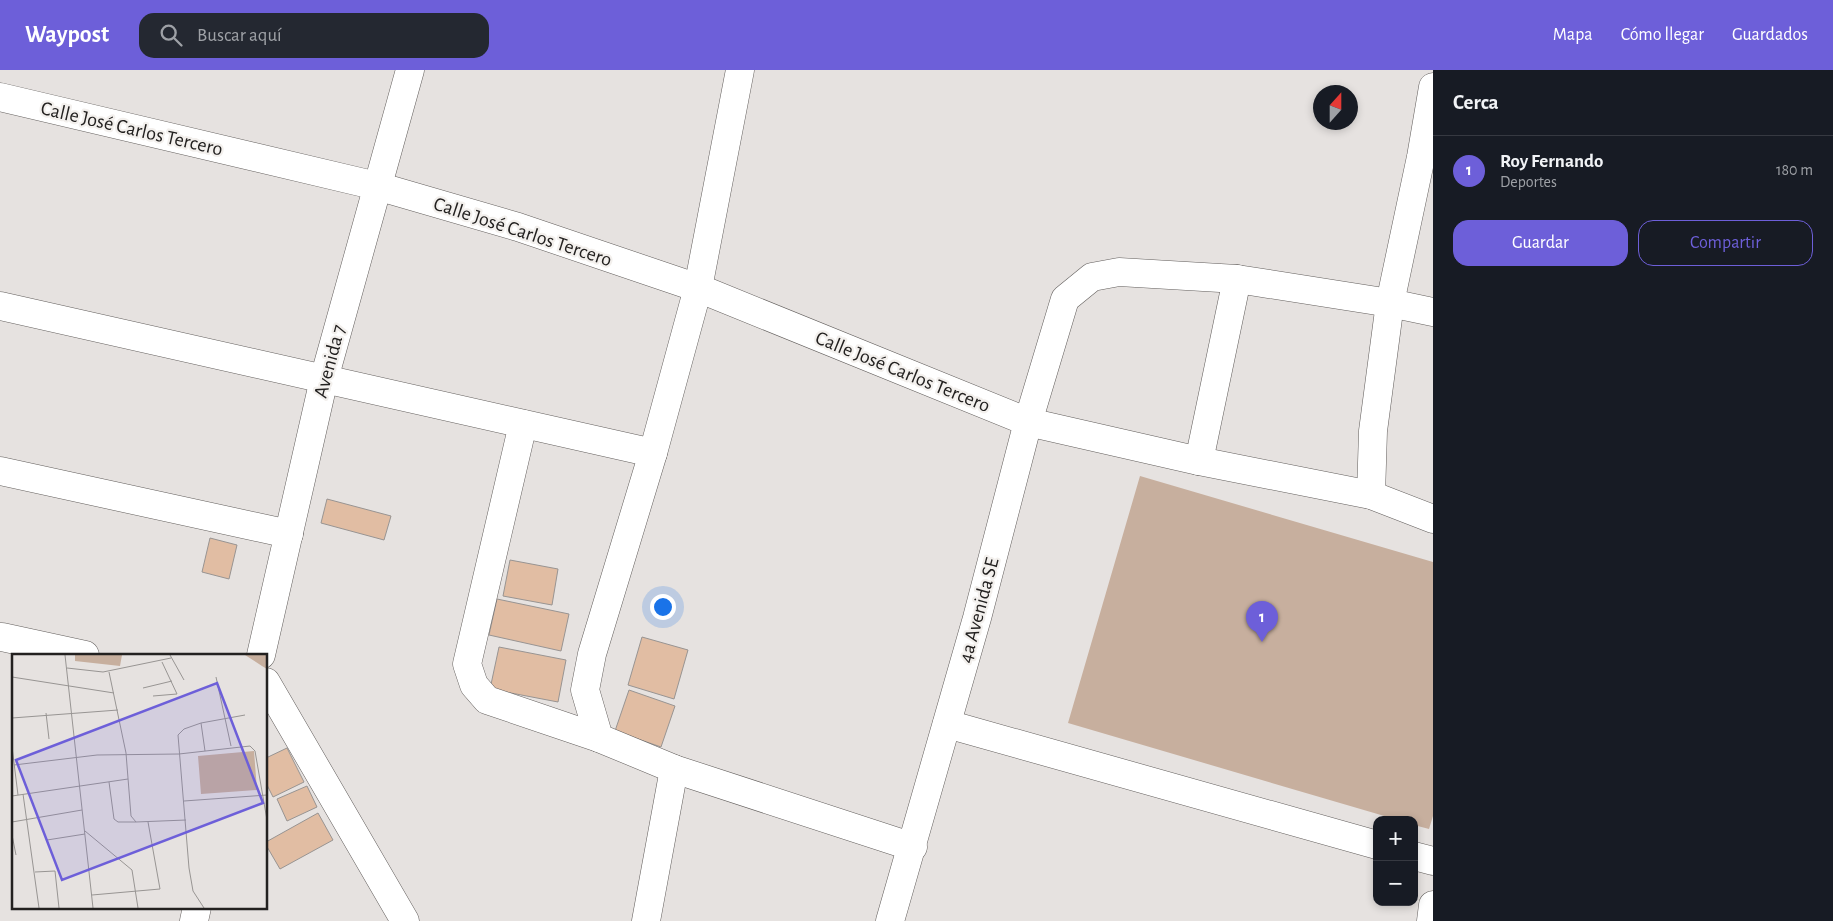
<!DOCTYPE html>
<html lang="es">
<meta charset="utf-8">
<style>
body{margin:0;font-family:"Alegreya Sans",sans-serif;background:#242831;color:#f1f3f6}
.controls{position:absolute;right:15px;bottom:15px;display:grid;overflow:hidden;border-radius:10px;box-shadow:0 2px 8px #0003}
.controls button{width:45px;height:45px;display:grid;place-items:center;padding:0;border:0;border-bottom:1px solid #363941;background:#171b24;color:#f1f3f6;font:25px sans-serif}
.compass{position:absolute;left:1313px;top:15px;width:45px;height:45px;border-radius:50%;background:#171b24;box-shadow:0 2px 8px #0003;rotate:21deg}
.you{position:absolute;left:662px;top:536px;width:18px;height:18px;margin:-12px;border:4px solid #fff;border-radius:50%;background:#1a73e8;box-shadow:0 0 0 8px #1a73e833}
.badge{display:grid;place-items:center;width:32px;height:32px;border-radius:50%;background:#6d5fd9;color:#fff;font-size:16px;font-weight:700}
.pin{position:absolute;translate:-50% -41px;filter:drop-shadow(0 1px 2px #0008)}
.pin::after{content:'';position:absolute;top:26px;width:18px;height:15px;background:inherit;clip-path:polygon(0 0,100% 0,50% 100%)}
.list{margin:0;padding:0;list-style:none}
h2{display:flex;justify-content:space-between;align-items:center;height:65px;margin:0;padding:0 20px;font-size:21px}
h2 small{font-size:16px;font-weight:400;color:#9ea1a6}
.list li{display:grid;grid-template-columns:32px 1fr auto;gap:15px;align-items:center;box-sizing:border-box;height:70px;padding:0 20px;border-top:1px solid #363941}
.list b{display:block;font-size:19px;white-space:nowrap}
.list p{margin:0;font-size:16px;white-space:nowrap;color:#9ea1a6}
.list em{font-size:16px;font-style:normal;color:#9ea1a6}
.actions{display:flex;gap:10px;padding:15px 20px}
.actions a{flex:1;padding:11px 0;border:1px solid #6d5fd9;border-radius:15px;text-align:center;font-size:18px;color:#6d5fd9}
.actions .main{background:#6d5fd9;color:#fff}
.icon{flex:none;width:28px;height:28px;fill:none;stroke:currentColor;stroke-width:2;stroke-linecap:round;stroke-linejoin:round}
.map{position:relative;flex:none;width:1433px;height:851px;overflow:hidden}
header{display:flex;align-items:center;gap:30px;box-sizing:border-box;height:70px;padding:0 25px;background:#6d5fd9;color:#fff}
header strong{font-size:24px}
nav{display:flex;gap:28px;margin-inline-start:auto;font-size:18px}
.search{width:350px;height:45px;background:#242831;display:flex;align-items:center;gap:12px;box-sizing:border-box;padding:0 18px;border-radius:15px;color:#9ea1a6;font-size:19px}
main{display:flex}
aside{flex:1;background:#171b24}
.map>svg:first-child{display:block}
.green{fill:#c7af9e}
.building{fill:#e1bda3;stroke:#989492}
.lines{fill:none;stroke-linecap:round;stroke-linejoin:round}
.minor-casing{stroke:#635f5d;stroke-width:29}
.minor{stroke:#fff;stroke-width:28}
.labels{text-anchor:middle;stroke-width:4.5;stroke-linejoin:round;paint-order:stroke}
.street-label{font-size:20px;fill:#232120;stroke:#f3f0ed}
.inset-road{fill:none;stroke:#989593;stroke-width:1}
.view{fill:#6d5fd9;fill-opacity:0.15;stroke:#6d5fd9;stroke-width:2.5}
.inset-edge{fill:none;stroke:#232120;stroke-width:2.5}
</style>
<header>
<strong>Waypost</strong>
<div class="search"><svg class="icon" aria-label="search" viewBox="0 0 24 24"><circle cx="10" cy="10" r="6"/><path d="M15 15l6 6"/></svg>Buscar aquí</div>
<nav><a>Mapa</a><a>Cómo llegar</a><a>Guardados</a></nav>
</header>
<main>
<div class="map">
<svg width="1433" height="851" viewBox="0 0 1433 851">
<rect width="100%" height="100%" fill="#e6e2e0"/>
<polygon class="green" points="1140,406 1433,492 1433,746 1429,759 1414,755 1414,750 1398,750 1068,653"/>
<g class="building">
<polygon points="327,429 391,446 384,470 321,453"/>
<polygon points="210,468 237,475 229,509 202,502"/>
<polygon points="510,490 558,499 552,535 503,526"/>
<polygon points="497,529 569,544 561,581 489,565"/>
<polygon points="642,567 688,580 674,629 628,615"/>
<polygon points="499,577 566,590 558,632 490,619"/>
<polygon points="629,620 675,636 661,677 615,661"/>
<polygon points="287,678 304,712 273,727 266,713 266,688"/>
<polygon points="307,716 317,737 287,751 277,729"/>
<polygon points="318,743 333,770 280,799 266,775 266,772"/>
</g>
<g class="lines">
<defs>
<g id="minor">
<polyline points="740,0 698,218 653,383 592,584 585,620 599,668 674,699 913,777"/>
<polyline points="0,27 377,116 518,157 698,218 1028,352 1199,391 1371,425 1433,449"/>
<polyline points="0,236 653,383"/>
<polyline points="523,354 467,594 474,615 487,630 599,668"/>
<polyline points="1199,391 1237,209"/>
<polyline points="0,401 289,464"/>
<polyline points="1371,425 1373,361 1390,233 1421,87 1433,17"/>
<polyline points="2,567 85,585"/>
<polyline points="261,585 324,309 410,0"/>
<polyline points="266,612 405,851"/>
<polyline points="947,654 1377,775"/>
<polyline points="1414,786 1433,791"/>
<polyline points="194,851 197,837"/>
<polyline points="646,851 674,699"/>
<polyline points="890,851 977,548 1028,352 1065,229 1092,207 1119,202 1237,209 1390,233 1433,242"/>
<polyline points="1431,851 1433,835"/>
</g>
</defs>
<use href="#minor" class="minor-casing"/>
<use href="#minor" class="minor"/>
</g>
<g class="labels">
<g class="street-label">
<text transform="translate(132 58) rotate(13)" y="7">Calle José Carlos Tercero</text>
<text transform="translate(523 161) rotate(18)" y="7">Calle José Carlos Tercero</text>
<text transform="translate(329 291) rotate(-75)" y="7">Avenida 7</text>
<text transform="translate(903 301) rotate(22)" y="7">Calle José Carlos Tercero</text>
<text transform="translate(978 540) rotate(-75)" y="7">4a Avenida SE</text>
</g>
</g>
<g transform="translate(12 584)">
<rect width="255" height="255" fill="#e6e2e0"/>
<path d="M63,1H110L108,12L63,7ZM233,1H255V15L250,12ZM242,97L245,136L189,140L186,102Z" fill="#c7af9e"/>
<path class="inset-road" d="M53,1L81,254M158,1L172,26M55,14L91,18L159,4M97,18L114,99L119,162L124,168L174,166M0,23L102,39M204,23L219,92M131,34L160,27M141,42L165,40L150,8M34,59L37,85M0,64L106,56M189,69L193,97M0,93L6,141M2,111L85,101L167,100L238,92L243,97L255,166M97,128L102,165L106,168H124M11,140L27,254M0,142L116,125M172,147L255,141M0,168L70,156M73,177L120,216L126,254M0,181L4,201M35,186L73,180M23,218L43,217L47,254M80,241L148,235L136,168M192,254L181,237L177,214L166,81L172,75L189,69L233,61"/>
<path class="view" d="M205,29L251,149L50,226L4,106Z"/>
<rect width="255" height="255" class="inset-edge"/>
</g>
</svg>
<div class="controls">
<button>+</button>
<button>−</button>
</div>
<svg class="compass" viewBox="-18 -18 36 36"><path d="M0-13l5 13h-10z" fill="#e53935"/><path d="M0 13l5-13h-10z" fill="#9ea1a6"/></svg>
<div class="you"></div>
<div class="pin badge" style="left:1262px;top:572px">1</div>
</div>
<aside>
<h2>Cerca<small></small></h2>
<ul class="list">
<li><span class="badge">1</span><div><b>Roy Fernando</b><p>Deportes</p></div><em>180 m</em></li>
</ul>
<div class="actions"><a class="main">Guardar</a><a>Compartir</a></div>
</aside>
</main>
